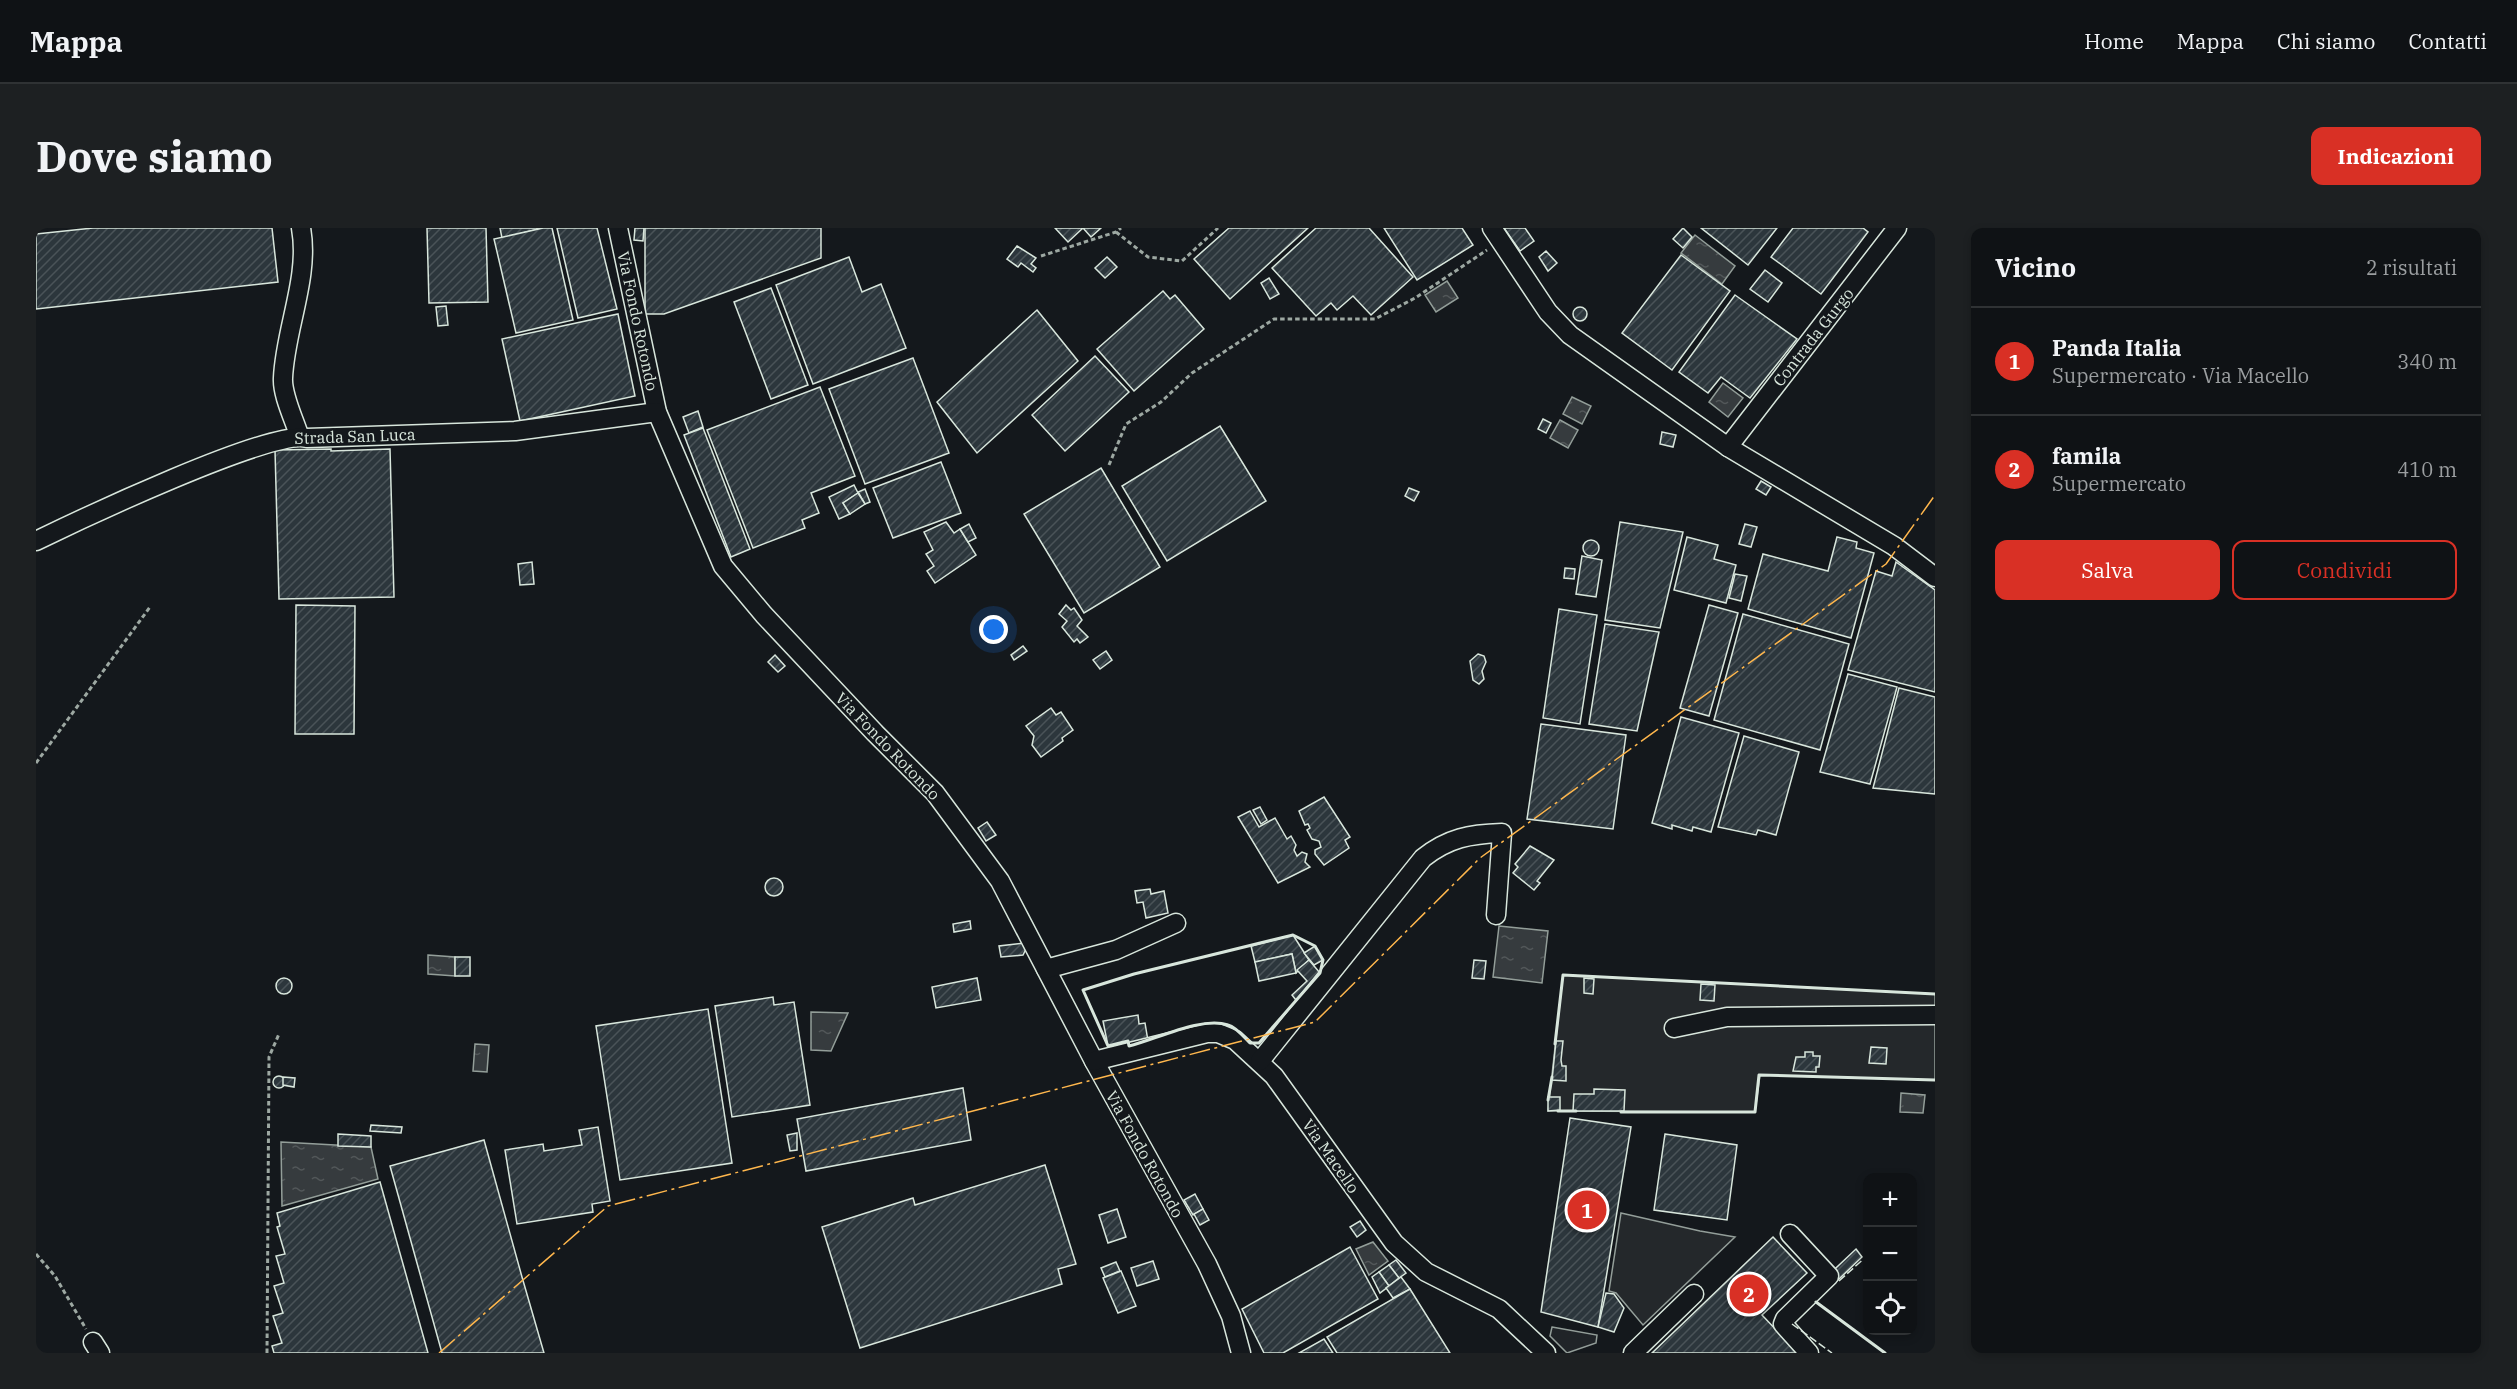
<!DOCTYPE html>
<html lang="it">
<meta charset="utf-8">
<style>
body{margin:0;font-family:"IBM Plex Serif",serif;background:#1d2022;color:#f1f3f6}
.controls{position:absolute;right:18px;bottom:18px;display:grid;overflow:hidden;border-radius:12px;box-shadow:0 3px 9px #0003}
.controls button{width:54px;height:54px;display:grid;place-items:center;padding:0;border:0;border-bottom:2px solid #2f3234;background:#0f1215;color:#f1f3f6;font:30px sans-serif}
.you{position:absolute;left:958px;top:402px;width:21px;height:21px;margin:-15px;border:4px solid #fff;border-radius:50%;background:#1a73e8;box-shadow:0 0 0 9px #1a73e833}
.badge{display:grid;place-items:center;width:39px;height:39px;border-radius:50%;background:#d93025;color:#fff;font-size:20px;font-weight:700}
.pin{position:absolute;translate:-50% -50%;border:3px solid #fff;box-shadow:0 2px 6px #0006}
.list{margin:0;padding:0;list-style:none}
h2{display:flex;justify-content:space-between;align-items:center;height:78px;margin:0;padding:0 24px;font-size:26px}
h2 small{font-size:20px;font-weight:400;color:#9b9ea0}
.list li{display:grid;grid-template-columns:39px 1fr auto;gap:18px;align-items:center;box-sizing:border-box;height:108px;padding:0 24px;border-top:2px solid #2f3234}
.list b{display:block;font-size:22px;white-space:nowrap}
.list p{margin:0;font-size:20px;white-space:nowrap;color:#9b9ea0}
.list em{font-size:20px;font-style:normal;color:#9b9ea0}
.actions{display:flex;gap:12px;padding:18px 24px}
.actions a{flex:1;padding:14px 0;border:2px solid #d93025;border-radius:12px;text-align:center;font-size:21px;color:#d93025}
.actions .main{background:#d93025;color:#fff}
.icon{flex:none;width:33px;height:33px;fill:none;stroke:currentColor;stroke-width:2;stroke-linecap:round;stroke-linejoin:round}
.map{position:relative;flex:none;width:1899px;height:1125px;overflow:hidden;border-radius:12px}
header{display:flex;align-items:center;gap:36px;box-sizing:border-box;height:84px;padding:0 30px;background:#0f1215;border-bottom:2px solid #2f3234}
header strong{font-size:28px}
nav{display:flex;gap:33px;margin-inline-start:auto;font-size:21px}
.intro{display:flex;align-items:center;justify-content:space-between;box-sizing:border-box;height:144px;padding:0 36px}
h1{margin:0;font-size:42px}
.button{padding:15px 27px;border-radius:12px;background:#d93025;color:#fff;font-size:21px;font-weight:700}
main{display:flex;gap:36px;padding:0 36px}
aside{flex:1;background:#0f1215;border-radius:12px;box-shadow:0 3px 9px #0003}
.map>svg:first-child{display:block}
.green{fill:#202428;stroke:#939e99;stroke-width:1.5}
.parking{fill:#24282b;stroke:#939e99;stroke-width:1.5}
.water{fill:url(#water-ripples);stroke:#939e99;stroke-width:1.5}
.building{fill:url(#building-hatch);stroke:#d8e6dc;stroke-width:1.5}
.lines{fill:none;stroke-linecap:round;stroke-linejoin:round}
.minor-casing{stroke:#d8e6dc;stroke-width:21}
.path{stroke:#9da8a2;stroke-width:3;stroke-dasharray:4.5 3;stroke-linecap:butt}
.minor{stroke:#14181c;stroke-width:18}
.fence{stroke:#d8e6dc;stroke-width:1.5;stroke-dasharray:8 3;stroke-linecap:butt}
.wall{stroke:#d8e6dc;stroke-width:3}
.power{stroke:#ffb74d;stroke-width:1.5;stroke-dasharray:21 4.5 3 4.5;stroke-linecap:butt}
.labels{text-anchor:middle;stroke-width:4.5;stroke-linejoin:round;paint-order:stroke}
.street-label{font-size:16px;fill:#d8e6dc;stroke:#14181c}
</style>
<header>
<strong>Mappa</strong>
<nav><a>Home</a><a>Mappa</a><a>Chi siamo</a><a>Contatti</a></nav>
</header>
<div class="intro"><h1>Dove siamo</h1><a class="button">Indicazioni</a></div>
<main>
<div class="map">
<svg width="1899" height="1125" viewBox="0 0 1899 1125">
<defs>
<pattern id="water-ripples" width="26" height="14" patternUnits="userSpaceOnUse" patternTransform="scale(1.5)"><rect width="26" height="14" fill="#363b3e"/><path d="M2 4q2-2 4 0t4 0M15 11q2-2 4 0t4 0" fill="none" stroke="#525759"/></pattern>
<pattern id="building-hatch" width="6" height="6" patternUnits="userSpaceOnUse" patternTransform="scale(1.5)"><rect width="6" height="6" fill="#2c363c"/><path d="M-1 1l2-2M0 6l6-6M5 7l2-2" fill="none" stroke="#4a5358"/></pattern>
</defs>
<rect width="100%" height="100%" fill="#14181c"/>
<polygon class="green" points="1516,1099 1561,1107 1560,1115 1531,1125 1514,1108"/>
<g class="parking">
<polygon points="1527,747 1899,766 1899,852 1724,847 1719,884 1512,883"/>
<polygon points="1585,985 1664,1003 1699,1009 1607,1097 1580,1065 1573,1063"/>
</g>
<g class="water">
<polygon points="1659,7 1699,38 1686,56 1645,25"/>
<polygon points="1411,53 1422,70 1400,84 1389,67"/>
<polygon points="1687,155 1707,170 1692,189 1673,174"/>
<polygon points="1536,169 1555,178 1546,196 1527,186"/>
<polygon points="1524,192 1542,202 1532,220 1514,210"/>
<polygon points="1463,698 1512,703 1506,755 1457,749"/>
<polygon points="392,727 419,729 419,748 392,746"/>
<polygon points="775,784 812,785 795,823 775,822"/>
<polygon points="439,816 453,817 451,844 437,843"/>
<polygon points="1865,865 1889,867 1887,885 1864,884"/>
<polygon points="245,914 335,919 342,951 246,978"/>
<polygon points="1337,1014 1352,1033 1333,1047 1320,1021"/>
</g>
<g class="building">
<polygon points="57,0 236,0 242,54 0,81 0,6"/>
<polygon points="391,0 450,0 452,74 393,75"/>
<polygon points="464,0 507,0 466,10"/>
<polygon points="507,0 516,0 537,92 480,105 458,11"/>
<polygon points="521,0 561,0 581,81 542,90"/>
<polygon points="599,0 608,0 607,13 598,12"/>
<polygon points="609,0 785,0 785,30 628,86 609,86"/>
<polygon points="1019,0 1065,0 1055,9 1047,0 1032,14"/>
<polygon points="1193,0 1272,0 1194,71 1158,31"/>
<polygon points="1280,0 1333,0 1377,49 1335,87 1317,68 1301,82 1295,75 1280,88 1236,40"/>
<polygon points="1348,0 1426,0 1437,17 1381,52"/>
<polygon points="1468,0 1489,0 1498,13 1484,23"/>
<polygon points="1647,0 1656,9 1647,20 1637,11"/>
<polygon points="1665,0 1741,0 1712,37"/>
<polygon points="1757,0 1827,0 1832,4 1785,66 1735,29"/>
<polygon points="981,18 1000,30 995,36 1000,40 997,44 985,35 982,39 971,31"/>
<polygon points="1510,23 1521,35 1512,43 1503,29"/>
<polygon points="1645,27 1694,63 1636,142 1586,105"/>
<polygon points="813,29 826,64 845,56 870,120 777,156 740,57"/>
<polygon points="1071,29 1081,39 1069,50 1059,40"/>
<polygon points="1729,42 1746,55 1732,74 1714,61"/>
<polygon points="1233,50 1243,66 1234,71 1225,55"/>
<polygon points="735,60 772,157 735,171 698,74"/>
<polygon points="1127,63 1134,71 1139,67 1168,101 1098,163 1061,121"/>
<polygon points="1699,67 1761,111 1714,170 1685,149 1672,165 1643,144"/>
<polygon points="410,78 412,97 402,98 400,79"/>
<circle cx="1544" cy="86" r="7"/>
<polygon points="1001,82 1042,133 941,225 901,174"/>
<polygon points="582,86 599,168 484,193 466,111"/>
<polygon points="1059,128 1093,164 1029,223 996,187"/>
<polygon points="877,130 913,225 829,256 793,161"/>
<polygon points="784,159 819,248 775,265 783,285 766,292 769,300 717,320 671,202"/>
<polygon points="662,183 667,199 653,205 647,189"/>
<polygon points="1507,191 1515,195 1510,205 1502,201"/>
<polygon points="1184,198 1230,273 1131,333 1086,258"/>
<polygon points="667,200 714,321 695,329 648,207"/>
<polygon points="1626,204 1640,207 1637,219 1624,216"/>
<polygon points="295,221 295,223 354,221 358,369 243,371 239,222"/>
<polygon points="905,234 925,285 857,310 837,260"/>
<polygon points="1065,240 1124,339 1048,385 988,286"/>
<polygon points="1725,253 1735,259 1730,267 1720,261"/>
<polygon points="818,257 822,265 807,275 814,286 803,291 793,269"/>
<polygon points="1373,260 1383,264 1378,273 1369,268"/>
<polygon points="829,261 834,274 829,276 822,264"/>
<polygon points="822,265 829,276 814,286 807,275"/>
<polygon points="910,294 918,305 924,301 940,327 899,355 891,343 898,338 890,326 897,322 888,304"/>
<polygon points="1584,294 1647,304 1624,400 1569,392"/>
<polygon points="933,296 940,310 932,314 924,301"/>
<polygon points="1709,296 1721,299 1715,319 1703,316"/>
<polygon points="1651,309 1682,317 1678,331 1700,337 1690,375 1638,362"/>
<polygon points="1801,309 1821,314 1820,320 1838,325 1815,410 1712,381 1727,326 1792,343"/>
<circle cx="1555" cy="320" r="8"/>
<polygon points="1546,328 1566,332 1560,369 1540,366"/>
<polygon points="496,334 498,356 484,357 482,336"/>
<polygon points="1860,334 1899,362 1899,464 1812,442 1840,343 1856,348"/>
<polygon points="1529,340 1539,341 1538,351 1528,350"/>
<polygon points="1699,346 1711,348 1705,373 1693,370"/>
<polygon points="260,377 319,378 318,506 259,506"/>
<polygon points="1030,377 1035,382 1038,380 1046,392 1041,398 1052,409 1044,415 1041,411 1038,414 1026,399 1031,393 1023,386"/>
<polygon points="1673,377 1702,385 1673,488 1644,480"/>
<polygon points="1523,381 1561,387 1544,496 1507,490"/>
<polygon points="1707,386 1813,416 1784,522 1678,492"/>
<polygon points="1569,396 1623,404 1601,503 1553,496"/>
<polygon points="987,418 991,423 978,432 975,427"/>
<polygon points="1070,423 1076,432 1064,441 1057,432"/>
<polygon points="1442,426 1448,428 1450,434 1446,443 1448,451 1443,456 1437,452 1434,433"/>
<polygon points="739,427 749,438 742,444 732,434"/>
<polygon points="1812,446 1861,459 1834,556 1784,544"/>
<polygon points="1863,460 1899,469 1899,566 1837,560"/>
<polygon points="1015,480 1020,487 1025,484 1037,502 1026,510 1027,513 1005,529 996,517 998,508 990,498"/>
<polygon points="1645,489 1703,505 1675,604 1657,599 1656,603 1636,597 1636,601 1616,595"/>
<polygon points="1505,496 1590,507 1577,601 1491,591"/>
<polygon points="1708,508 1763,524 1740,607 1722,602 1720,607 1682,599"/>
<polygon points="1288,569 1314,609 1309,612 1313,620 1288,637 1279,626 1279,622 1285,619 1283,613 1276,611 1271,602 1274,600 1272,596 1269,597 1263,583"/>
<polygon points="1224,579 1231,592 1225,596 1217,582"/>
<polygon points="1214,583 1223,599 1239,590 1251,611 1255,608 1260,617 1258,622 1261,628 1266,624 1271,626 1269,634 1274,639 1242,655 1202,589"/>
<polygon points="951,594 960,607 950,613 942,600"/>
<polygon points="1494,618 1518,632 1501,653 1504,655 1498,662 1477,645 1482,639 1479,636"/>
<circle cx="738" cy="659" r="9"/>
<polygon points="1114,661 1115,666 1128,663 1132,685 1110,690 1107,674 1101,675 1099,663"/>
<polygon points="934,693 935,701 918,704 917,696"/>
<polygon points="1257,707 1273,732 1260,745 1256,726 1219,734 1215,718"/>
<polygon points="988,715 990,721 987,727 965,729 963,718"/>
<polygon points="1279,718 1287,732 1278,737 1268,725"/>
<polygon points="1256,726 1260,745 1223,753 1219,734"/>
<rect x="419" y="729" width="15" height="19"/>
<polygon points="1273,732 1284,745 1260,772 1256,767 1271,753 1261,742"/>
<polygon points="1438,732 1450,733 1448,751 1436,750"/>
<polygon points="941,750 945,772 900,780 896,759"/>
<polygon points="1548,750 1558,751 1557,766 1548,765"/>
<circle cx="248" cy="758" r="8"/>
<polygon points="1665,756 1679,757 1678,773 1664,772"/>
<polygon points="737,769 738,777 758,774 774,877 696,889 679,778"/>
<polygon points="672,781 696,935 584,952 560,798"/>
<polygon points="1102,787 1103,796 1109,795 1112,813 1093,818 1092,813 1072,818 1067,793"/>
<polygon points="1520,813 1527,813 1525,832 1526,838 1530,838 1530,853 1516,852"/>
<polygon points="1835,819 1851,820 1850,836 1833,835"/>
<polygon points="1769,824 1777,824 1777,828 1784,828 1783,839 1780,839 1780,844 1757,843 1760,829 1769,829"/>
<circle cx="243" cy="854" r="6"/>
<polygon points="247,849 259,850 258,859 247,857"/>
<polygon points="927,860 935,912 770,943 761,891"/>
<polygon points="1558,861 1589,862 1588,883 1537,883 1538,866 1558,866"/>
<polygon points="1512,869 1524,869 1524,882 1512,883"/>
<polygon points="1534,890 1595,899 1562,1099 1505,1084"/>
<polygon points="335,897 366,899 365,905 334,903"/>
<polygon points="562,899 574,973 556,976 557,984 481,996 469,922 507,916 508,923 546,917 543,902"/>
<polygon points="761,905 761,922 754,923 751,907"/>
<polygon points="302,906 335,908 335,919 302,918"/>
<polygon points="1629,906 1701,917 1691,992 1618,982"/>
<polygon points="448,912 486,1049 508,1125 406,1125 354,938"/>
<polygon points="1009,937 1040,1036 1022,1041 1026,1056 824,1120 786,999 877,970 879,977"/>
<polygon points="344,954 392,1125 238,1125 236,1118 246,1115 237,1088 247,1085 238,1058 248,1055 240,1028 249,1026 241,999 244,998 241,985"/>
<polygon points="1159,966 1167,981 1157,987 1148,972"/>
<polygon points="1081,981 1090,1009 1072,1015 1063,987"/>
<polygon points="1167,981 1173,992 1164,997 1158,986"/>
<polygon points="1324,993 1330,1002 1321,1009 1314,999"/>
<polygon points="1737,1009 1771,1045 1726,1087 1762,1125 1616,1125"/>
<polygon points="1314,1019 1342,1071 1247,1125 1228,1125 1206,1081"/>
<polygon points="1820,1021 1826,1029 1756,1096 1749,1088"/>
<polygon points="1360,1032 1370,1045 1363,1050 1353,1037"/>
<polygon points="1117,1033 1123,1051 1101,1058 1095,1040"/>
<polygon points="1080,1034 1084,1043 1069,1049 1065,1040"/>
<polygon points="1353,1037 1363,1050 1353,1058 1343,1044"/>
<polygon points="1085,1043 1100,1078 1082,1085 1067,1050"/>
<polygon points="1343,1044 1353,1058 1344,1065 1336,1049"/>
<polygon points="1365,1049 1374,1061 1357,1070 1350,1060"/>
<polygon points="1374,1061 1414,1125 1301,1125 1291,1109"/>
<polygon points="1570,1065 1578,1066 1588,1080 1578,1104 1562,1099"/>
<polygon points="1288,1111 1297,1125 1263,1125"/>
</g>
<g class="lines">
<defs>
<g id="minor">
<polyline points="582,0 621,184 687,338 728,387 839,505 899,565 964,653 1058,833 1171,1036 1195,1088 1205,1125"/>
<polyline points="1456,0 1512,84 1534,107 1692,219 1858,318 1899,349"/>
<path d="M263,207C258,191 246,167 247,150C249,101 274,49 265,0"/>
<polyline points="1692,219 1861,0"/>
<path d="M0,313C41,293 237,200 271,210L479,203L621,184"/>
<polyline points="1010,741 1080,722 1140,695"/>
<polyline points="1638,800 1691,789 1899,787"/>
<polyline points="1058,833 1171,805 1182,805 1199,812 1238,848 1358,1015 1390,1044 1463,1081 1510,1125"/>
<path d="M1224,833L1387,630C1412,610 1434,606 1466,605L1460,687"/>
<polyline points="1754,1006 1793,1048 1749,1091 1747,1096 1773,1125"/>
<polyline points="57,1114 64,1125"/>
<polyline points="1597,1125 1658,1066"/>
</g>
</defs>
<use href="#minor" class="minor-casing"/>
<g class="path">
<polyline points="1080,4 1112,29 1146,33 1182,0"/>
<polyline points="1005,28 1080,4 1085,0"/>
<polyline points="1073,237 1090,196 1125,174 1156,145 1238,91 1339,91 1379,70 1451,22"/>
<polyline points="0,535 114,379"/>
<polyline points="0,1026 19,1048 50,1101"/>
<polyline points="231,1125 233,829 243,806"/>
</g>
<use href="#minor" class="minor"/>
<g class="fence">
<polyline points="1803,1053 1832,1027"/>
<polyline points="1756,1096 1796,1125"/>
</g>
<g class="wall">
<path d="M1257,707L1279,718L1287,732L1284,745L1223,815H1214C1208,809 1200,799 1192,797C1166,788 1121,811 1093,818L1092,813L1072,818L1047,762L1098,746Z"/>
<polyline points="1519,816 1527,747 1899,766"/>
<polyline points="1512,872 1516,849"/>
<polyline points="1522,883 1540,883"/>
<polyline points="1585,884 1719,884 1723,847 1899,852"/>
<polyline points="1780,1074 1849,1125"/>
</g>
<polyline class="power" points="403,1125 572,978 1279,794 1444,630 1850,336 1899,267"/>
</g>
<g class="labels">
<g class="street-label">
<text transform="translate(602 93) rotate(78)" y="6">Via Fondo Rotondo</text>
<text transform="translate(1777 109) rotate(-52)" y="6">Contrada Gurgo</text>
<text transform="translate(319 208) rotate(-2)" y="6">Strada San Luca</text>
<text transform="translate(852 518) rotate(46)" y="6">Via Fondo Rotondo</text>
<text transform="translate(1109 926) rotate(61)" y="6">Via Fondo Rotondo</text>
<text transform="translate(1295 928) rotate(55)" y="6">Via Macello</text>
</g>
</g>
</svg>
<div class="controls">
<button>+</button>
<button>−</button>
<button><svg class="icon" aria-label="locate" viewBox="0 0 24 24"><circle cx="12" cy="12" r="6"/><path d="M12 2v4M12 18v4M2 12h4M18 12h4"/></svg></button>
</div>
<div class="you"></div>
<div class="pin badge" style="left:1551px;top:982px">1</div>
<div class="pin badge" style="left:1713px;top:1066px">2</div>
</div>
<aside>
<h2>Vicino<small>2 risultati</small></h2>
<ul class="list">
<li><span class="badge">1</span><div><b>Panda Italia</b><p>Supermercato · Via Macello</p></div><em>340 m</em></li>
<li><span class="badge">2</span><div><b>famila</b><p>Supermercato</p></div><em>410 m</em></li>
</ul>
<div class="actions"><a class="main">Salva</a><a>Condividi</a></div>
</aside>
</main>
